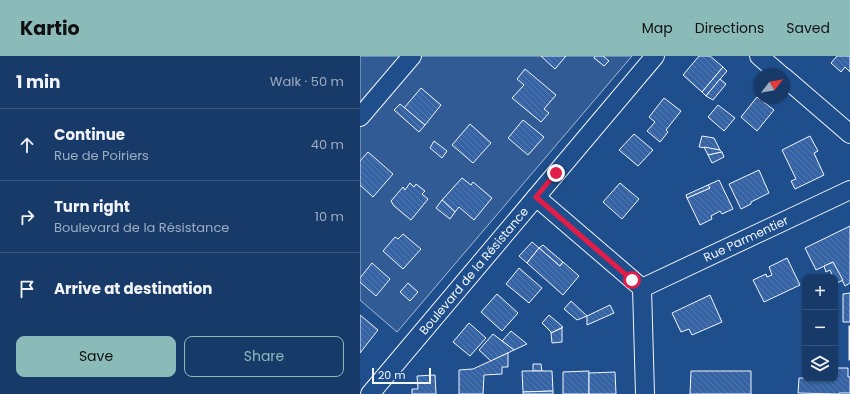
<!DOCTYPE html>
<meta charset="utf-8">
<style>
body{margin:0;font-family:Poppins,sans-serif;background:#244571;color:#f1f3f6}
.controls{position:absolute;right:12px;bottom:12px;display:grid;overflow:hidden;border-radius:8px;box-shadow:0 1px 3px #0004}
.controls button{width:36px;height:36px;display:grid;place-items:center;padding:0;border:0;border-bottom:1px solid #36547d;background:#173a69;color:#f1f3f6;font:20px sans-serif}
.compass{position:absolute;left:394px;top:12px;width:36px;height:36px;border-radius:50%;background:#173a69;box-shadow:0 1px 3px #0004;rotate:59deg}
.scale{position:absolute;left:12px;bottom:10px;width:59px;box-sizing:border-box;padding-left:4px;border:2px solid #f2f6ff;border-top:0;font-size:11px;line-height:14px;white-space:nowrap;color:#f2f6ff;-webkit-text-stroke:3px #1f4e8c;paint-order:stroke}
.stop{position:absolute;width:12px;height:12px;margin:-9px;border:3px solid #e11d48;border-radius:50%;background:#fff}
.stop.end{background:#e11d48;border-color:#fff;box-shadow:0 1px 4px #0008}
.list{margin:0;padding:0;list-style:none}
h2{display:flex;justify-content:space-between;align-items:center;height:52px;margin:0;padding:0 16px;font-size:17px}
h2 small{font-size:13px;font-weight:400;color:#9eadc0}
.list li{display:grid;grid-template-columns:26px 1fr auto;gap:12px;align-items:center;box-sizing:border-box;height:72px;padding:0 16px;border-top:1px solid #36547d}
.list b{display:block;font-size:15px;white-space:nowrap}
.list p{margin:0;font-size:13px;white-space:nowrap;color:#9eadc0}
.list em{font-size:13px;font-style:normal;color:#9eadc0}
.actions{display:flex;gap:8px;padding:12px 16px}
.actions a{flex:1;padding:9px 0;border:1px solid #8bbbb9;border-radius:8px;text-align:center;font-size:14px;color:#8bbbb9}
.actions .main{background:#8bbbb9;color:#111}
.icon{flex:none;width:22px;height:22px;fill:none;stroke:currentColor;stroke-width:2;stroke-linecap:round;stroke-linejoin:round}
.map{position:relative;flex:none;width:490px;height:338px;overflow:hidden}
header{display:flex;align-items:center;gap:24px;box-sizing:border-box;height:56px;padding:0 20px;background:#8bbbb9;color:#111}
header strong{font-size:19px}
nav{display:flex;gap:22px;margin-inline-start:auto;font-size:14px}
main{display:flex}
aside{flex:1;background:#173a69}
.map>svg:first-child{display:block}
.built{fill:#305b95;stroke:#a8bbd7}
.building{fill:url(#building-back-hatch);stroke:#f2f6ff}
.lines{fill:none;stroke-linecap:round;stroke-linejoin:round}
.street-casing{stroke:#f2f6ff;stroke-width:20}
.street{stroke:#1f4e8c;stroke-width:18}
.route{stroke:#e11d48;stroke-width:5}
.labels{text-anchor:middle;stroke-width:3;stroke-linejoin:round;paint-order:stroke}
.street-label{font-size:12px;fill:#f2f6ff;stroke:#1f4e8c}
</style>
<header>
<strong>Kartio</strong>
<nav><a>Map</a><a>Directions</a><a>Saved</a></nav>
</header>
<main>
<aside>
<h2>1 min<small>Walk · 50 m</small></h2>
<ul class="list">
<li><svg class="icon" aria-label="ahead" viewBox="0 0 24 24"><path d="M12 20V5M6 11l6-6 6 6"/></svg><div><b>Continue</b><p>Rue de Poiriers</p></div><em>40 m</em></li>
<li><svg class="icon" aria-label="right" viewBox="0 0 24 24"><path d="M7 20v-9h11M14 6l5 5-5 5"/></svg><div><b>Turn right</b><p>Boulevard de la Résistance</p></div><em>10 m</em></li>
<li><svg class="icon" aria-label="arrive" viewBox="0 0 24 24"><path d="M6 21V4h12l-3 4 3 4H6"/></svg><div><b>Arrive at destination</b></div></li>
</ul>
<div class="actions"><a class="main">Save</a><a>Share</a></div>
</aside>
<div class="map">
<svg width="490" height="338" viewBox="0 0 490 338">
<defs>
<pattern id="building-back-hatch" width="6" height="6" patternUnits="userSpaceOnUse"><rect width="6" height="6" fill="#3563a3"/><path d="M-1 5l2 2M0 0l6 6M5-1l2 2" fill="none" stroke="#537ab1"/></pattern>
</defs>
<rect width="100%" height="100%" fill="#1f4e8c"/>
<polygon class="built" points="0,0 272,0 37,276 0,244"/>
<g class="building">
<polygon points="181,0 206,0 195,13"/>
<polygon points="235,0 243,0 249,5 244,10 234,2"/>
<polygon points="339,0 350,0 363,11 342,36 323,19"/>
<polygon points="477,0 490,0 490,16 485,11 481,16 471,7"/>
<polygon points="363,11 367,15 346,40 342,36"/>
<polygon points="165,13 196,39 184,53 189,57 181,66 152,42 164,29 157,23"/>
<polygon points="360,23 366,28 353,44 346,40"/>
<polygon points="61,32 81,49 65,69 44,52"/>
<polygon points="397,41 414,54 397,75 381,61"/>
<polygon points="304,42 321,55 306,74 308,76 300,86 287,75 295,66 289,61"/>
<polygon points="40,48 65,69 59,76 34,54"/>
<polygon points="358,49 375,62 364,75 348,61"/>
<polygon points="163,64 184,81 168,99 148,82"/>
<polygon points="110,68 131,87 113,107 92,89"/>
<polygon points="274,78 293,94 278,110 259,94"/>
<polygon points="342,80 354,82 360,94 339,91"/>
<polygon points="450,80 458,95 454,97 464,119 435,133 431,125 436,123 422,94"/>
<polygon points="74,85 87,95 82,102 70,92"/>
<polygon points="344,91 360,94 362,96 348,99"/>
<polygon points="8,96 33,118 13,141 0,129 0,105"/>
<polygon points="362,96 364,101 352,107 348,99"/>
<polygon points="399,114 409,137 391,146 391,148 381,153 369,128"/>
<polygon points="102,122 111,129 113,126 132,142 114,164 99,151 95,156 82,144"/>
<polygon points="359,124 373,153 362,158 360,155 351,160 352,163 340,169 327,142 350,132 348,129"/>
<polygon points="50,127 54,131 56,128 65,135 62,138 68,143 51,164 34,150 31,145 43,131 45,134"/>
<polygon points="260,127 279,143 262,163 243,146"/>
<polygon points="348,129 350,132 327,142 326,139"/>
<polygon points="82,144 95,156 90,163 76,152"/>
<polygon points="490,170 490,227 485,230 473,206 456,214 445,192"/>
<polygon points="43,178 61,193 43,213 23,195 35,181 38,183"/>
<polygon points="172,186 179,192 167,207 159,200"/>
<polygon points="183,189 203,206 200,210 179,192"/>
<polygon points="179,192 200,210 203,206 219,220 203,239 167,207"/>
<polygon points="427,202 440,229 404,246 393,224 406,218 407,221 412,219 409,211"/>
<polygon points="473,206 483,224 477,227 475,224 475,221 473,221 470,214 466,216 464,210"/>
<polygon points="12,207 30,223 16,240 0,226 0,222"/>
<polygon points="159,212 182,232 169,247 146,228"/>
<polygon points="48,227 58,236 50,245 40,236"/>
<polygon points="490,237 490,266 483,266 483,238"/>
<polygon points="137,238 158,257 142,275 121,256"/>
<polygon points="350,239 362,266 332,279 329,273 321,276 312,257"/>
<polygon points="211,245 227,260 217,264 204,253"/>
<polygon points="250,249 254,257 227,269 227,260"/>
<polygon points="0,259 18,274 0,297"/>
<polygon points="189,259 203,271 191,277 191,276 182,267"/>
<polygon points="109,267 126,282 110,300 93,286"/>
<rect x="489" y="270" width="1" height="34"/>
<polygon points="202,272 202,286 192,287 191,277"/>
<polygon points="151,275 167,288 154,294 142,285"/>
<polygon points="133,278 154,294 131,305 119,294"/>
<polygon points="148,297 148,311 142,311 142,318 124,319 123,338 99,338 99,314 113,313"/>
<polygon points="173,308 181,308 182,315 173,315"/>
<polygon points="475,312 488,312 488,321 490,321 490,337 479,337 479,338 438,337 439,322 475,323"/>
<polygon points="162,315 192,315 193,335 163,336"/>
<polygon points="229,315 229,338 203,338 203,316"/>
<polygon points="331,315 391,315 391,338 330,338"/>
<polygon points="255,316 256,338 229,338 229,317"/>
<polygon points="75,319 76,338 52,338 52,333 58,333 57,320"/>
<polygon points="193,335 193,338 163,338 163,336"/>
</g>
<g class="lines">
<defs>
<g id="street">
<polyline points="399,0 420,18"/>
<polyline points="424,21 490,78"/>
<polyline points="0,61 52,0"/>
<polyline points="176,141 282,232"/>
<polyline points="282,232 490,134"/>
<polyline points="282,232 285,338"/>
<polyline points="10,338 295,0"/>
</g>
</defs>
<use href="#street" class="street-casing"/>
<use href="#street" class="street"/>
</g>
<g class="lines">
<polyline class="route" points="196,117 176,141 272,224"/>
</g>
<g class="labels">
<g class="street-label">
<text transform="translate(386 183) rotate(-25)" y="4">Rue Parmentier</text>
<text transform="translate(114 215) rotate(-50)" y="4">Boulevard de la Résistance</text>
</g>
</g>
</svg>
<div class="controls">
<button>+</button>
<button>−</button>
<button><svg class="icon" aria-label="layers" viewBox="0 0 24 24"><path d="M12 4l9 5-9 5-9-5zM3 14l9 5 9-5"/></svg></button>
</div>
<svg class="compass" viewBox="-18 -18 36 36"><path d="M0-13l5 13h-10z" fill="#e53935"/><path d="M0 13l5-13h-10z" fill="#9eadc0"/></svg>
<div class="scale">20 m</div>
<div class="stop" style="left:272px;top:224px"></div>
<div class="stop end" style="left:196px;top:117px"></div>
</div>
</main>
